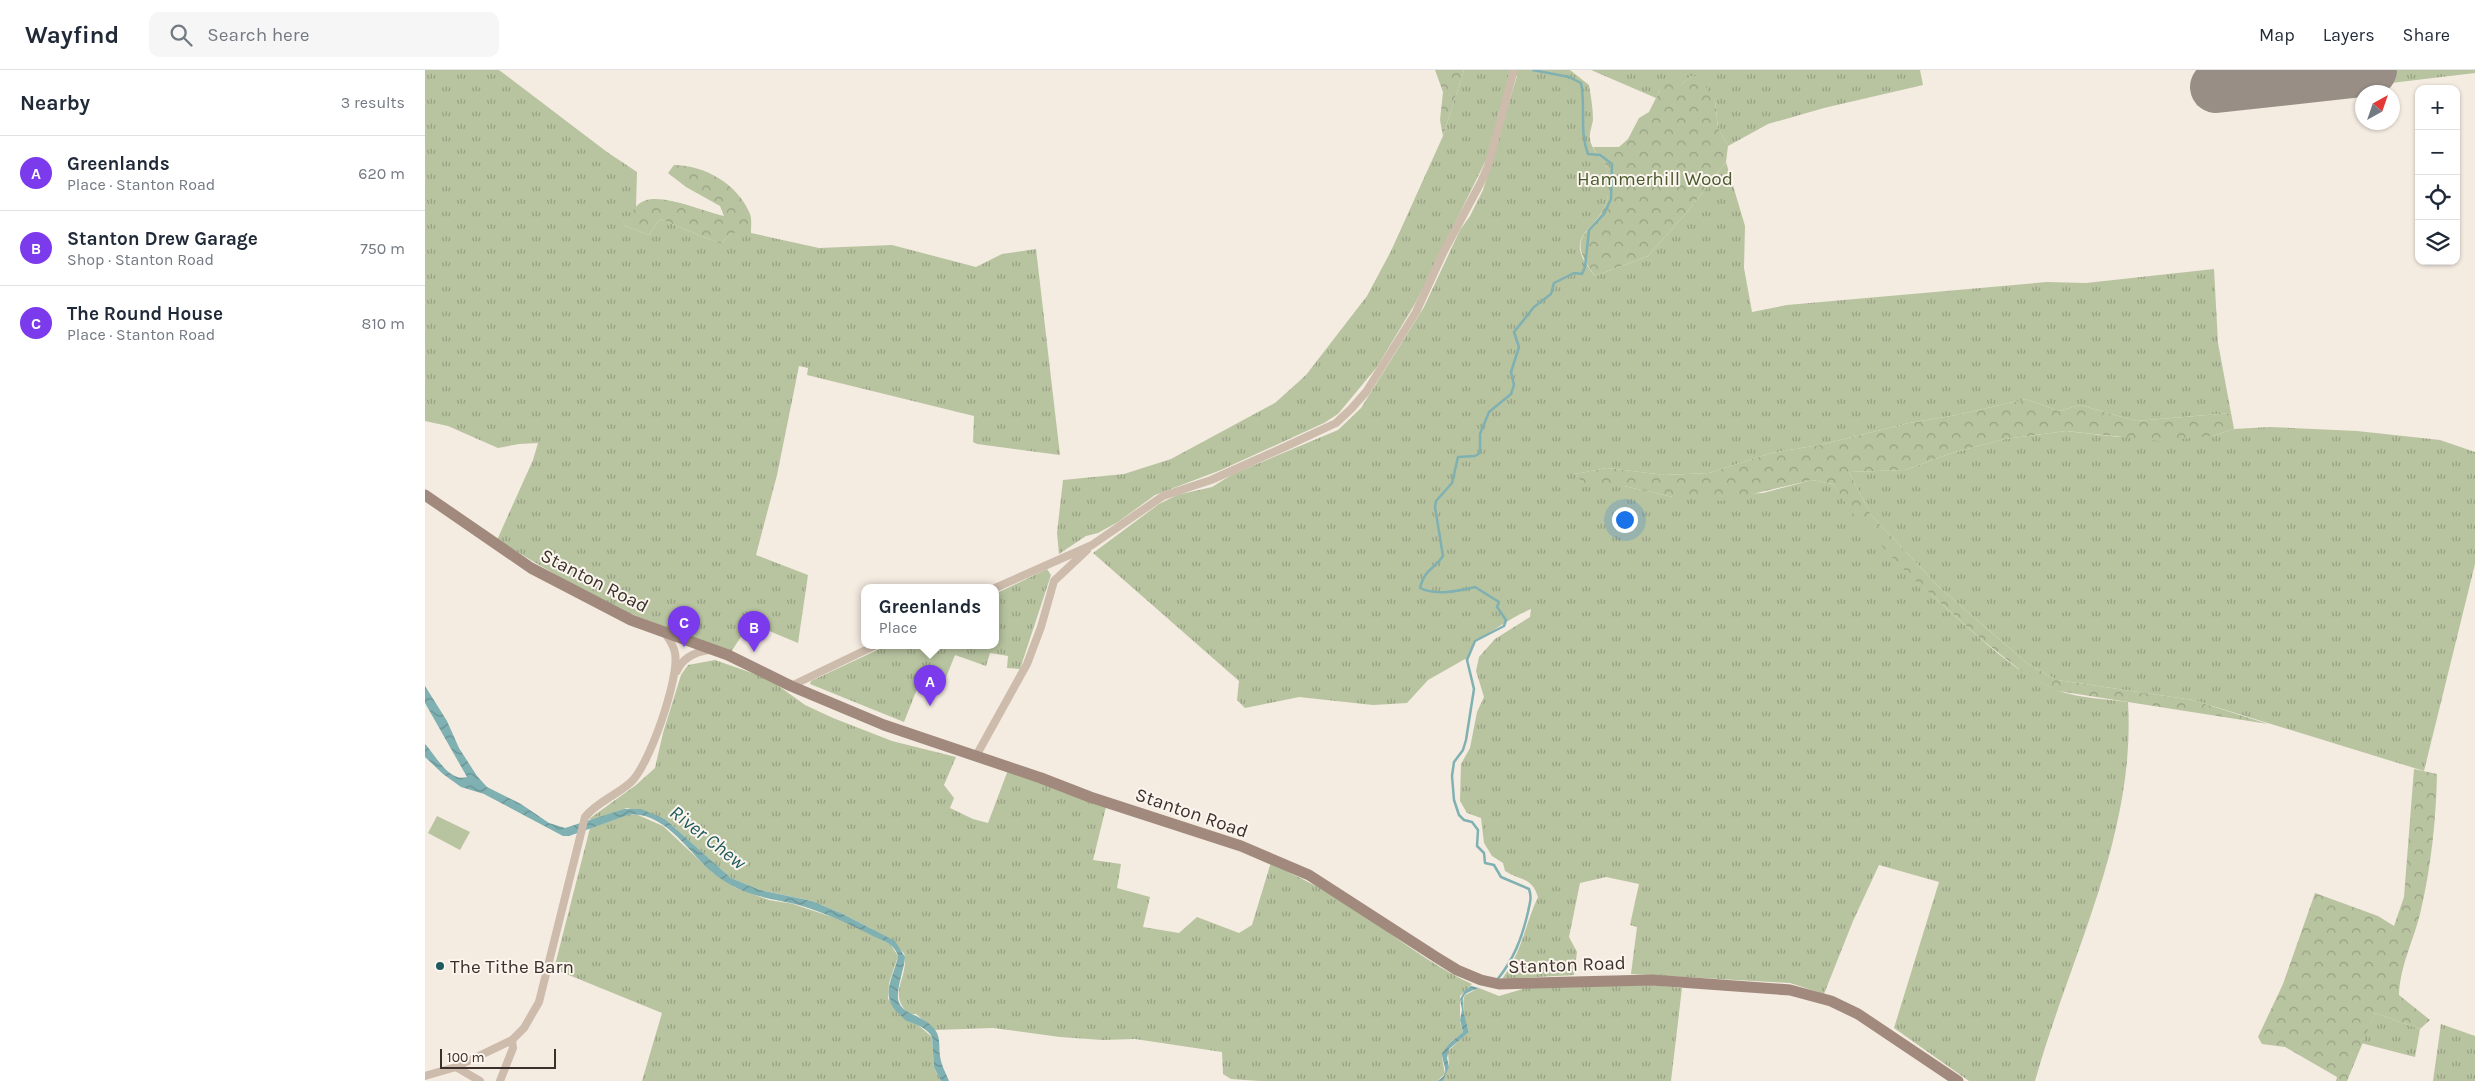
<!DOCTYPE html>
<meta charset="utf-8">
<style>
body{margin:0;font-family:Karla,sans-serif;background:#f6f6f7;color:#1f2937}
.controls{position:absolute;right:15px;top:15px;display:grid;overflow:hidden;border-radius:10px;box-shadow:0 1px 4px #0004}
.controls button{width:45px;height:45px;display:grid;place-items:center;padding:0;border:0;border-bottom:1px solid #e0e1e3;background:#fff;color:#1f2937;font:25px sans-serif}
.compass{position:absolute;left:1930px;top:15px;width:45px;height:45px;border-radius:50%;background:#fff;box-shadow:0 1px 4px #0004;rotate:40deg}
.scale{position:absolute;left:15px;bottom:12px;width:116px;box-sizing:border-box;padding-left:5px;border:2px solid #3b302b;border-top:0;font-size:14px;line-height:18px;white-space:nowrap;color:#3b302b;-webkit-text-stroke:4px #fbf5ee;paint-order:stroke}
.you{position:absolute;left:1199px;top:449px;width:18px;height:18px;margin:-12px;border:4px solid #fff;border-radius:50%;background:#1a73e8;box-shadow:0 0 0 8px #1a73e833}
.badge{display:grid;place-items:center;width:32px;height:32px;border-radius:50%;background:#7c3aed;color:#fff;font-size:16px;font-weight:700}
.pin{position:absolute;translate:-50% -41px;filter:drop-shadow(0 1px 2px #0008)}
.pin::after{content:'';position:absolute;top:26px;width:18px;height:15px;background:inherit;clip-path:polygon(0 0,100% 0,50% 100%)}
.popup{position:absolute;left:436px;top:514px;width:138px;height:65px;box-sizing:border-box;display:grid;place-content:center;border-radius:10px;background:#fff;filter:drop-shadow(0 1px 4px #0005);font-size:16px;white-space:nowrap;color:#747a83}
.popup b{font-size:19px;color:#1f2937}
.popup::after{content:'';position:absolute;left:50%;top:100%;margin-left:-10px;border:10px solid transparent;border-top-color:#fff}
.list{margin:0;padding:0;list-style:none}
h2{display:flex;justify-content:space-between;align-items:center;height:65px;margin:0;padding:0 20px;font-size:21px}
h2 small{font-size:16px;font-weight:400;color:#747a83}
.list li{display:grid;grid-template-columns:32px 1fr auto;gap:15px;align-items:center;box-sizing:border-box;height:75px;padding:0 20px;border-top:1px solid #e0e1e3}
.list b{display:block;font-size:19px;white-space:nowrap}
.list p{margin:0;font-size:16px;white-space:nowrap;color:#747a83}
.list em{font-size:16px;font-style:normal;color:#747a83}
.icon{flex:none;width:28px;height:28px;fill:none;stroke:currentColor;stroke-width:2;stroke-linecap:round;stroke-linejoin:round}
.map{position:relative;flex:none;width:2050px;height:1011px;overflow:hidden}
header{display:flex;align-items:center;gap:30px;box-sizing:border-box;height:70px;padding:0 25px;background:#fff;border-bottom:1px solid #e0e1e3}
header strong{font-size:24px}
nav{display:flex;gap:28px;margin-inline-start:auto;font-size:18px}
.search{width:350px;height:45px;background:#f6f6f7;display:flex;align-items:center;gap:12px;box-sizing:border-box;padding:0 18px;border-radius:10px;color:#747a83;font-size:19px}
main{display:flex}
aside{flex:1;background:#fff}
.map>svg:first-child{display:block}
.grass{fill:url(#grass-tufts)}
.forest{fill:url(#forest-crowns)}
.pitch{fill:#b8c4a0}
.water{fill:url(#water-waves)}
.lines{fill:none;stroke-linecap:round;stroke-linejoin:round}
.stream{stroke:#7fb0b2;stroke-width:2.5}
.runway{stroke:#988e86;stroke-width:52}
.street{stroke:#cdbbac;stroke-width:8}
.secondary{stroke:#a18a7d;stroke-width:11}
.poi-dot{fill:#1f5a5e;stroke:#fbf5ee;stroke-width:2}
.labels{text-anchor:middle;stroke-width:4;stroke-linejoin:round;paint-order:stroke}
.park-label{font-size:19px;fill:#4a5a2e;stroke:#fbf5ee}
.street-label{font-size:19px;fill:#3b302b;stroke:#fbf5ee}
.poi-label{font-size:19px;fill:#3b302b;stroke:#fbf5ee;text-anchor:start}
.water-label{font-size:20px;font-style:italic;fill:#1f5a5e;stroke:#fbf5ee}
</style>
<header>
<strong>Wayfind</strong>
<div class="search"><svg class="icon" aria-label="search" viewBox="0 0 24 24"><circle cx="10" cy="10" r="6"/><path d="M15 15l6 6"/></svg>Search here</div>
<nav><a>Map</a><a>Layers</a><a>Share</a></nav>
</header>
<main>
<aside>
<h2>Nearby<small>3 results</small></h2>
<ul class="list">
<li><span class="badge">A</span><div><b>Greenlands</b><p>Place · Stanton Road</p></div><em>620 m</em></li>
<li><span class="badge">B</span><div><b>Stanton Drew Garage</b><p>Shop · Stanton Road</p></div><em>750 m</em></li>
<li><span class="badge">C</span><div><b>The Round House</b><p>Place · Stanton Road</p></div><em>810 m</em></li>
</ul>
</aside>
<div class="map">
<svg width="2050" height="1011" viewBox="0 0 2050 1011">
<defs>
<pattern id="grass-tufts" width="24" height="20" patternUnits="userSpaceOnUse" patternTransform="scale(1.25)"><rect width="24" height="20" fill="#b8c4a0"/><path d="M3 7l-1-3M5 7V3M7 7l1-3M15 17l-1-3M17 17v-4M19 17l1-3" fill="none" stroke="#97a083"/></pattern>
<pattern id="forest-crowns" width="20" height="18" patternUnits="userSpaceOnUse" patternTransform="scale(1.25)"><rect width="20" height="18" fill="#b8c4a0"/><path d="M2 6a3 3 0 1 1 6 0M12 15a3 3 0 1 1 6 0" fill="none" stroke="#97a083"/></pattern>
<pattern id="water-waves" width="16" height="10" patternUnits="userSpaceOnUse" patternTransform="scale(1.25)"><rect width="16" height="10" fill="#7fb0b2"/><path d="M0 5q4-4 8 0t8 0" fill="none" stroke="#699091"/></pattern>
</defs>
<rect width="100%" height="100%" fill="#f4ebe1"/>
<g class="grass">
<polygon points="0,0 74,0 182,82 212,102 211,138 200,156 224,165 235,149 296,174 306,163 326,163 394,178 467,175 551,197 577,184 611,179 635,385 552,374 548,372 549,346 382,305 383,298 374,296 352,405 331,485 383,505 373,573 325,553 306,582 180,534 72,470 108,390 113,373 94,374 73,378 23,356 0,351"/>
<path d="M1039,0H1145L1164,15C1166,27 1168,39 1168,50C1167,56 1164,63 1165,69C1166,80 1177,87 1181,95C1184,103 1184,122 1182,130C1172,164 1134,163 1170,206L1223,186L1263,141L1301,92L1320,156L1319,198L1327,242L1362,235L1622,212L1661,213L1789,199L1793,273L1806,343L1711,351L1655,335L1634,341L1601,329L1532,345L1484,353L1395,375L1346,383L1284,403L1240,405L1182,398L1150,404L1161,416H1199L1248,427L1338,423L1387,410L1408,414C1446,470 1489,510 1540,555C1567,579 1597,606 1632,620C1651,628 1682,629 1703,632C1711,765 1645,886 1610,1011H1544L1469,958L1514,812L1454,795L1428,851L1399,924L1365,913L1206,904L1212,857L1205,855L1214,814L1181,807L1155,813L1144,867L1152,882L1149,905L1077,909C1098,880 1099,857 1113,827C1107,807 1096,811 1080,801L1078,793L1067,786L1059,773L1056,748L1042,743L1035,731L1036,694L1045,678L1052,642L1059,627L1051,601L1054,587L1070,569L1105,547L1106,539C1085,548 1070,560 1050,571L1042,590L1040,589L1003,610L982,633L948,635L874,627L820,638L812,630L814,611L668,483L734,434L752,425L787,417L808,404L913,360L936,338L999,237L1035,160L1045,146L1058,120L1092,6L1086,0L1062,88L991,232L952,297L913,344L899,353L796,400L730,425L693,452L673,463L661,466L634,484L632,463L638,410L699,404L746,389L850,333L881,305L942,226L966,181L1018,66Z"/>
<polygon points="1166,0 1495,0 1498,15 1399,38 1343,54 1303,76 1293,58 1290,31 1266,6 1257,14 1235,20 1231,28"/>
<polygon points="1812,0 2050,0 2050,3 1772,36 1768,5"/>
<polygon points="1845,357 1932,361 2015,370 2050,382 2050,494 1999,701 1768,630 1632,610 1603,594 1515,518 1446,445 1424,402 1480,400 1527,383 1580,369 1641,361 1694,367 1788,366 1809,359"/>
<polygon points="622,499 626,505 595,599 582,598 583,586 565,583 561,596 530,585 514,625 492,619 479,652 385,614 386,611 463,575 570,575 570,524"/>
<path d="M290,590L344,609L380,635L408,648L467,671L531,687L519,715L529,728L525,738L548,749L563,753L583,700L681,737L668,790L696,794L692,818L725,827L718,857L754,863L772,847L814,863L827,855L846,792C870,807 897,817 921,833C963,860 1001,893 1047,914L1035,926V952L1038,962L1025,973L1017,987L1020,1004L1012,1011H834L806,1009L798,1004L797,982L710,969L677,970L635,967L568,958L510,960L491,944H484C461,923 485,907 479,883L445,858L418,844L387,831L335,820L306,808L240,749L202,738L167,750L164,749L211,715L230,698L238,663L256,605L263,595Z"/>
<polygon points="203,745 213,745 238,756 288,803 311,818 344,830 368,834 425,853 466,875 473,886 464,913 463,929 507,967 509,997 516,1011 217,1011 237,943 129,899 165,758"/>
<path d="M1208,913L1257,918L1246,1011H1018L1024,996L1023,981L1044,961C1040,953 1036,932 1040,925L1054,918L1074,926L1104,917Z"/>
<polygon points="1950,943 1995,959 1990,987 1936,973"/>
<polygon points="2016,954 2050,966 2050,1011 2008,1011"/>
</g>
<g class="forest">
<polygon points="1010,0 1039,0 1018,66 1015,50 1018,22"/>
<path d="M1266,6H1274L1290,31L1293,58L1303,76L1301,92L1263,141L1223,186L1170,206C1136,161 1171,166 1182,130C1183,125 1182,120 1182,115C1182,108 1183,102 1181,95C1178,90 1171,83 1168,77H1194L1203,69L1214,48L1224,42L1235,20L1245,10L1257,14Z"/>
<path d="M249,95C279,95 313,114 325,144C327,149 326,157 326,163H306L296,174L235,149L224,165L200,156C204,147 209,135 219,131C237,123 280,142 299,146L295,136L261,117L243,103Z"/>
<polygon points="1601,329 1634,341 1655,335 1711,351 1806,343 1809,359 1788,366 1735,371 1641,361 1580,369 1527,383 1480,400 1424,402 1446,445 1515,518 1603,594 1632,610 1768,630 1843,654 1633,621 1604,607 1556,569 1485,506 1432,450 1408,414 1387,410 1298,431 1248,427 1199,416 1161,417 1150,404 1182,398 1240,405 1284,403 1346,383 1395,375 1484,353 1532,345"/>
<path d="M1989,699L2012,704C2011,750 2006,799 1995,844C1988,872 1975,896 1974,925L2005,950L1995,959L1950,943L1922,1011H1911L1912,1007L1860,977L1837,974L1833,967L1858,914L1890,823L1953,846L1969,856L1979,827Z"/>
</g>
<polygon class="pitch" points="12,746 45,762 35,780 3,763"/>
<g class="water">
<path d="M0,616L22,651L34,678L52,706L62,717L96,734L124,753L140,758L199,739H216L240,749L306,808L335,820L387,831L418,844L470,871L480,887C479,900 472,915 473,929C475,946 502,944 512,963C515,969 514,978 515,986C516,995 521,1003 524,1011H516L509,997L507,967C502,958 491,954 482,951C479,950 476,945 473,943C454,925 469,907 473,886C470,873 455,870 444,864C420,852 396,841 370,834C353,830 337,828 321,822C310,818 298,811 288,803C265,784 238,739 203,745L144,766H138L59,724L36,717L18,704L0,687V674C10,684 24,713 42,707L0,633Z"/>
<path d="M1046,916L1054,918C1050,920 1041,922 1039,926C1035,931 1042,956 1044,962L1024,979L1022,988L1024,997L1018,1011H1012C1027,1003 1017,995 1017,983L1025,973L1038,962L1035,950L1037,940L1035,929L1040,920Z"/>
</g>
<g class="lines">
<path class="stream" d="M1072,910C1089,889 1097,868 1103,842C1105,832 1107,828 1104,819L1076,807L1069,795L1060,793L1059,783L1052,776L1053,760L1047,752L1039,750L1034,745L1029,730L1027,706L1029,692L1038,680L1041,670L1049,619L1042,590L1050,571L1079,556L1081,550L1072,537L1074,532L1050,517C1033,521 1011,526 995,518C1000,498 1009,500 1018,486L1010,437L1011,431L1027,413L1033,387L1050,386L1055,383V364L1064,342L1086,324L1089,315L1086,302L1094,277L1089,262L1109,237L1126,224L1129,213L1149,203L1157,204L1160,197L1164,160L1179,144L1186,129L1187,94L1175,85L1163,84C1154,60 1161,38 1156,13L1144,7L1108,0"/>
<polyline class="runway" points="1791,17 1946,0"/>
<g class="street">
<polyline points="570,518 667,475 738,426 786,410 864,375 911,353 926,339 941,322 991,242 1019,181 1055,114 1063,96 1089,0"/>
<path d="M252,601C258,587 270,582 284,580"/>
<polyline points="366,616 451,575"/>
<polyline points="551,686 602,594 616,557 629,511 662,480"/>
<polyline points="31,997 87,970"/>
<polyline points="0,1006 31,997 55,1011"/>
<path d="M75,1011L88,978L87,970L99,958L114,932L160,747C172,732 192,725 206,712C224,696 255,607 250,583C249,576 244,569 240,563"/>
</g>
<polyline class="secondary" points="0,425 106,498 206,550 303,585 366,616 459,655 616,708 665,727 816,776 884,805 1011,887 1032,900 1056,910 1074,914 1227,910 1365,920 1406,931 1433,944 1533,1011"/>
</g>
<circle class="poi-dot" cx="15" cy="896" r="5"/>
<g class="labels">
<g class="park-label">
<text x="1230" y="115">Hammerhill Wood</text>
</g>
<g class="street-label">
<text transform="translate(170 510) rotate(27)" y="7">Stanton Road</text>
<text transform="translate(767 742) rotate(19)" y="7">Stanton Road</text>
<text transform="translate(1142 894) rotate(-2)" y="7">Stanton Road</text>
</g>
<g class="poi-label">
<text x="25" y="903">The Tithe Barn</text>
</g>
<g class="water-label">
<text transform="translate(283 767) rotate(38)" y="7">River Chew</text>
</g>
</g>
</svg>
<div class="controls">
<button>+</button>
<button>−</button>
<button><svg class="icon" aria-label="locate" viewBox="0 0 24 24"><circle cx="12" cy="12" r="6"/><path d="M12 2v4M12 18v4M2 12h4M18 12h4"/></svg></button>
<button><svg class="icon" aria-label="layers" viewBox="0 0 24 24"><path d="M12 4l9 5-9 5-9-5zM3 14l9 5 9-5"/></svg></button>
</div>
<svg class="compass" viewBox="-18 -18 36 36"><path d="M0-13l5 13h-10z" fill="#e53935"/><path d="M0 13l5-13h-10z" fill="#747a83"/></svg>
<div class="scale">100 m</div>
<div class="you"></div>
<div class="pin badge" style="left:505px;top:636px">A</div>
<div class="popup"><b>Greenlands</b>Place</div>
<div class="pin badge" style="left:329px;top:582px">B</div>
<div class="pin badge" style="left:259px;top:577px">C</div>
</div>
</main>
